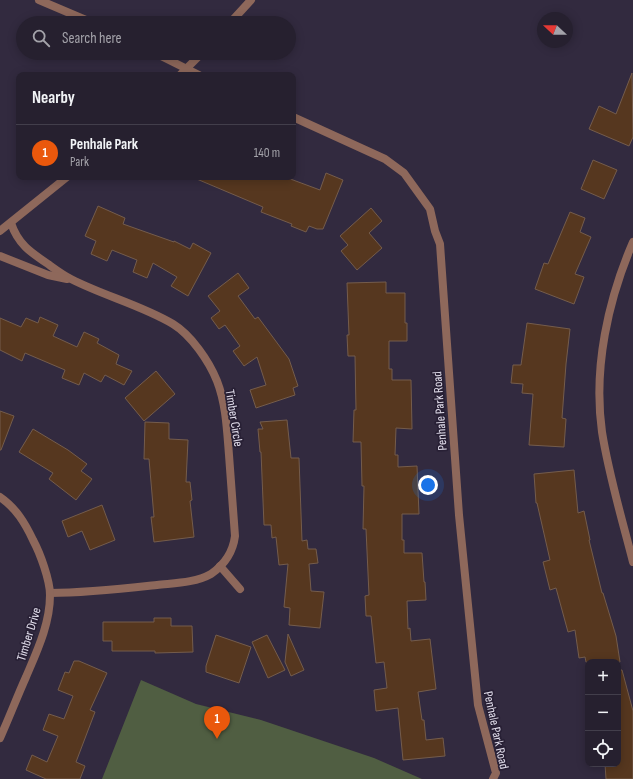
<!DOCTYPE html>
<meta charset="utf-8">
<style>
body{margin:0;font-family:"Sofia Sans Condensed",sans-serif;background:#322d3b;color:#f1f3f6}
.controls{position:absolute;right:12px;bottom:12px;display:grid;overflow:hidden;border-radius:8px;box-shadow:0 2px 10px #0003}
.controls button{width:36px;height:36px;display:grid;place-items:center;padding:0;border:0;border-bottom:1px solid #423e4b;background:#26202f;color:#f1f3f6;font:20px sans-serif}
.compass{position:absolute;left:537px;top:12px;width:36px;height:36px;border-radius:50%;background:#26202f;box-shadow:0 2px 10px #0003;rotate:292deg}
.you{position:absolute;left:428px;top:485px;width:14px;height:14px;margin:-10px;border:3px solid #fff;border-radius:50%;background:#1a73e8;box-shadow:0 0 0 6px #1a73e833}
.badge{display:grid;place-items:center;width:26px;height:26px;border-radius:50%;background:#ea580c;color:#fff;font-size:13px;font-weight:700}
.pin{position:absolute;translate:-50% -33px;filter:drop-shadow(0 1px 2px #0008)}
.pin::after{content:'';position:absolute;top:21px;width:14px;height:12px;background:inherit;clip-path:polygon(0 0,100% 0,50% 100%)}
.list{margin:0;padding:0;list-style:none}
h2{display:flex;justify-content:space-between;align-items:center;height:52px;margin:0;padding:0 16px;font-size:17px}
h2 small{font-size:13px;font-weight:400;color:#a4a3aa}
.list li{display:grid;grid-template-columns:26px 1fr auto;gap:12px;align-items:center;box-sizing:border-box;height:56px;padding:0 16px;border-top:1px solid #423e4b}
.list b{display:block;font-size:15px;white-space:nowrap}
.list p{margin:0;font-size:13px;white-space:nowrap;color:#a4a3aa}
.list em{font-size:13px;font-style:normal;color:#a4a3aa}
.icon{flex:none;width:22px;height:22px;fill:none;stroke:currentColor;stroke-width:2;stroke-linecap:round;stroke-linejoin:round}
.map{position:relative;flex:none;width:633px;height:779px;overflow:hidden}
.search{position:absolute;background:#26202f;box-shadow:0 2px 10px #0003;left:16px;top:16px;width:280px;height:44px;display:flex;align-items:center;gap:10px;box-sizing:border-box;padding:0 14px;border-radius:22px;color:#a4a3aa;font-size:15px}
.panel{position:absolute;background:#26202f;box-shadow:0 2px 10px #0003;left:16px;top:72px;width:280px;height:108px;border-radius:8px}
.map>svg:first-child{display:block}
.green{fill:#505e42}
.building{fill:#56371f;stroke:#745c4c}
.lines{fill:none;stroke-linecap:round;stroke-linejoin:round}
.minor{stroke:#8e685b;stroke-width:8}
.tertiary{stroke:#8e685b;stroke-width:8}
.labels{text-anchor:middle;stroke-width:3.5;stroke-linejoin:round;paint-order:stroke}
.street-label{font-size:13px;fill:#e1ddeb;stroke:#282035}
</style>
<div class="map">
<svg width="633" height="779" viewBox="0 0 633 779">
<rect width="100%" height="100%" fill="#322a3f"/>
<polygon class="green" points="141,680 196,704 261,720 374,758 422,779 102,779"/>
<g class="building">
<polygon points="632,73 633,137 629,146 589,129 599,106 616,114"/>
<polygon points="593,160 617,170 604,199 581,189"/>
<polygon points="326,173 343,180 323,229 317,229 309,226 306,232 291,226 292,224 261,212 263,207 192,177 285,177 320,190"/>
<polygon points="98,206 125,218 123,224 174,242 174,241 190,249 193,243 211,253 188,296 171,286 177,277 153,263 147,278 133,272 137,260 112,250 107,261 91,254 96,241 85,236"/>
<polygon points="371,208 382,221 369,233 382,248 357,270 341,251 348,245 340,236"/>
<polygon points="570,212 585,218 580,232 591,237 575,274 584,277 574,304 535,289 544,263 548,264"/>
<polygon points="238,273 249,288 238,296 255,319 258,317 289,359 298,386 293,388 295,395 256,408 250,390 266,385 257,357 244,366 233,351 240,346 225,325 219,329 211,318 220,311 208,296"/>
<polygon points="386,282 386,293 405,293 405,323 407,323 407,341 389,341 389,369 392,369 392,380 411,380 412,429 396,428 395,455 398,455 398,467 417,466 419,514 402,514 402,540 404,540 404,553 422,553 424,582 425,582 426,600 407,601 408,629 410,628 411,641 430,639 436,689 418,692 422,720 424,720 426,740 443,738 445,756 403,760 398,708 376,711 374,690 387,688 384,662 376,663 371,616 366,616 365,596 369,595 366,529 363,529 364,486 362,486 361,442 353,442 354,410 356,410 355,356 348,356 347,335 349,335 347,283"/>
<polygon points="40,317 58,325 53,336 77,347 84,332 99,339 97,343 119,355 116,364 132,371 124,385 105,375 101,382 84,373 79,385 62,378 65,370 25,353 22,361 0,350 0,318 21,327 26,318 38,323"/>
<polygon points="527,323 570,329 566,364 562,418 566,419 564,447 529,445 533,394 522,393 523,384 511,383 513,365 521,365"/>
<polygon points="156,371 175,394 144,421 125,398"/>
<polygon points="0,411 14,416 1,450 0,450"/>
<polygon points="287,420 291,458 299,458 302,541 307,540 308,549 316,549 318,563 309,564 311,591 324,592 320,628 289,625 290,608 284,607 288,564 279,565 276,537 272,538 271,525 264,525 261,452 260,452 258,429 263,429 260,422"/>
<polygon points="145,422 169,423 169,439 188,440 186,482 190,482 192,500 190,501 194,537 154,542 151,517 154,517 149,459 144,459"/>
<polygon points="33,429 68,450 87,464 81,471 92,479 76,500 49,479 53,473 19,452"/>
<polygon points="574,470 578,513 584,511 590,540 589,540 602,593 603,593 616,636 620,662 586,662 585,657 579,658 575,630 568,632 556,588 550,590 543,562 550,560 537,503 536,503 534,474"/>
<polygon points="102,505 115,540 90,550 82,531 68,537 62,521"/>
<polygon points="154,618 171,618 171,626 192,626 193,652 155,653 155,651 112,651 112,641 103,641 103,622 154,622"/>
<polygon points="288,634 304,670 291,676 285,662"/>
<polygon points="216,635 251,647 239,683 206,672 206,666"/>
<polygon points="267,635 285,670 268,678 252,642"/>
<polygon points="74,661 79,661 107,673 90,710 95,712 76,762 85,766 80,779 46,779 26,770 32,755 47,762 58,736 43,730 49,714 64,719 73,696 58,690 65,672 69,673"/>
<polygon points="618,670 622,670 633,711 633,779 606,779 605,764 618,764"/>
</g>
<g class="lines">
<g class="minor">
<polyline points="187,69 199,75"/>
<polyline points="293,117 385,159 404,173 430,209 435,231 440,244 459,515 478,705 496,773 493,779"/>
<path d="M11,223C18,244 30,252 48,264C55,269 63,275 71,279C104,296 141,305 173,324C191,335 209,361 217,381C226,404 227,430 229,455C231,482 233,509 235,536C233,552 224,565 211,574C195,583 174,583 157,585C121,589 87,593 50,593"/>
<path d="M633,242C608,300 593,368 602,432C609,476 622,519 633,562"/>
<polyline points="0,256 48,275 67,279"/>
<path d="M0,497C16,508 25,523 33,540C40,553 50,580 50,595C50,624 37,651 26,677C17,697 9,718 0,738"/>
<polyline points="220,566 240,589"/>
</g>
<g class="tertiary">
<polyline points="39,0 93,23"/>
<polyline points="230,23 251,0"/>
<polyline points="155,53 187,69"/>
<polyline points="180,75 202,53"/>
<polyline points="0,231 67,177"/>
</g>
</g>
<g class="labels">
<g class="street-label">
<text transform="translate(439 411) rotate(-94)" y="5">Penhale Park Road</text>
<text transform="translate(235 418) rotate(81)" y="5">Timber Circle</text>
<text transform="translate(28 634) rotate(-73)" y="5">Timber Drive</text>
<text transform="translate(497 730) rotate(78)" y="5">Penhale Park Road</text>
</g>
</g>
</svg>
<div class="controls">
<button>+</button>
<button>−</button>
<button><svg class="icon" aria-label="locate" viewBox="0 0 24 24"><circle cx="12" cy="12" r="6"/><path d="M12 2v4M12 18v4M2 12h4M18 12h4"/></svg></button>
</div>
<svg class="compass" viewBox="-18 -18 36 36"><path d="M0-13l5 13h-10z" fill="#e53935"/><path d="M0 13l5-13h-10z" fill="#a4a3aa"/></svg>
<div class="you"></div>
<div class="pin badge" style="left:217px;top:739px">1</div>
<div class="search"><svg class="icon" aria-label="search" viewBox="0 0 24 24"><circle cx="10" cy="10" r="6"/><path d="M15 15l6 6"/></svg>Search here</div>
<section class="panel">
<h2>Nearby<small></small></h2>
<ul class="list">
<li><span class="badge">1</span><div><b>Penhale Park</b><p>Park</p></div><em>140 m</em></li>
</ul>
</section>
</div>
